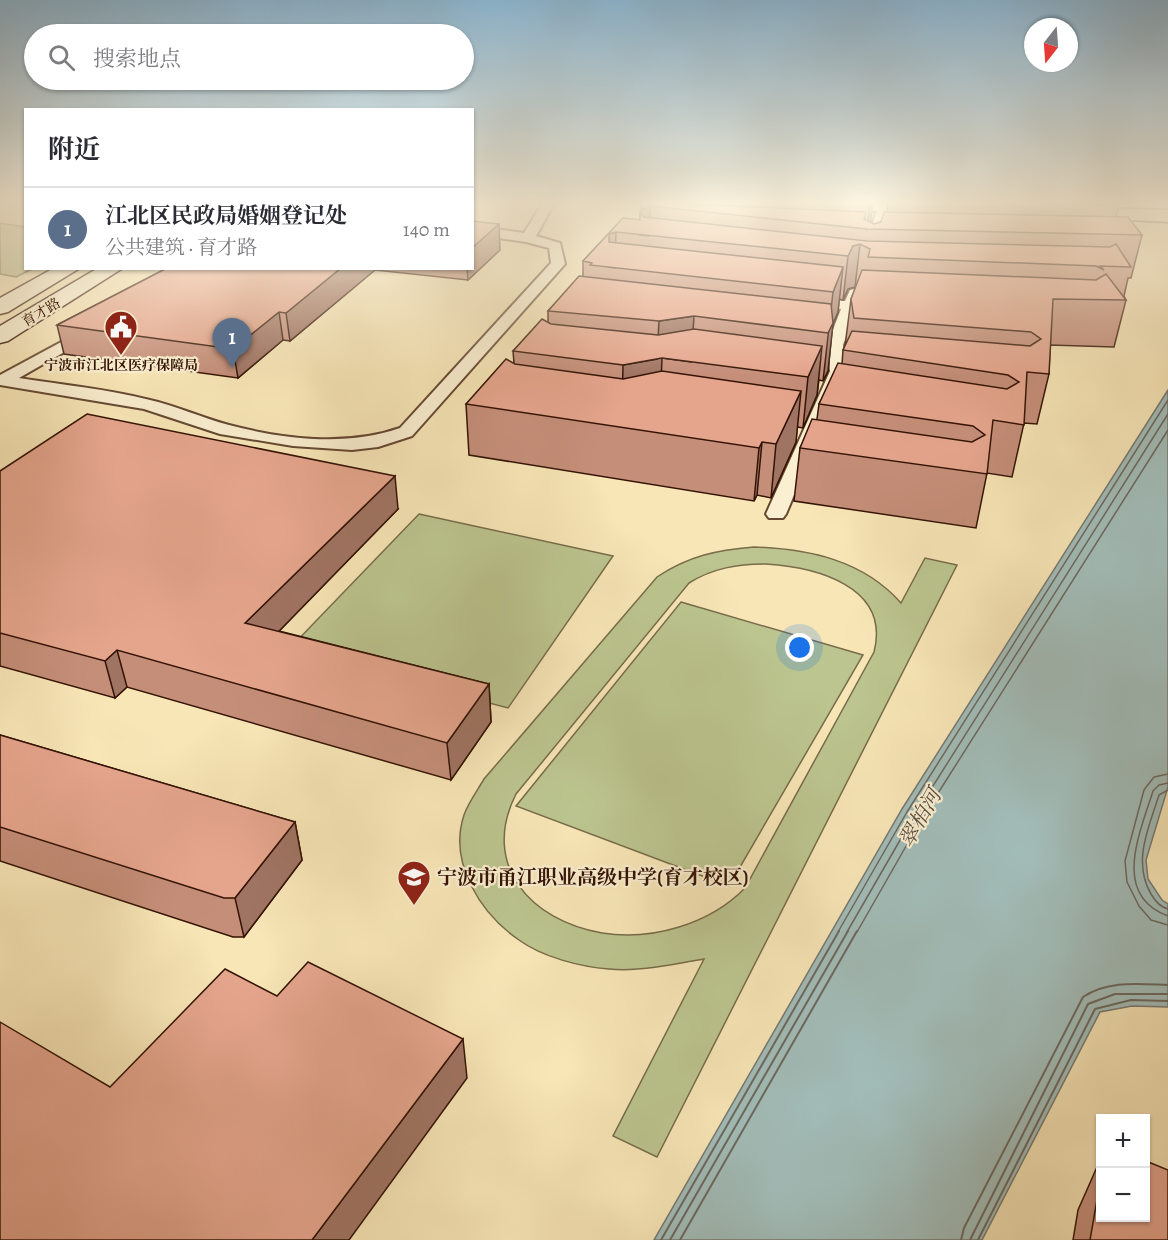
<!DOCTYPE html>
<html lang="zh">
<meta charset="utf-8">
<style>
body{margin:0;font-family:Alegreya,"Noto Serif SC",serif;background:#f7f7f7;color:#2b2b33}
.controls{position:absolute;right:18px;bottom:18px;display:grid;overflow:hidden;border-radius:0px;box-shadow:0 2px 4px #0004}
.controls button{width:54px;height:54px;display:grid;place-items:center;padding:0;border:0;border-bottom:2px solid #e1e1e2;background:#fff;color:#2b2b33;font:30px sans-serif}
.compass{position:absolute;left:1024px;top:18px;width:54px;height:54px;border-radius:50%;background:#fff;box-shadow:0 2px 4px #0004;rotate:197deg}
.you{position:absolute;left:800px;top:648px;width:21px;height:21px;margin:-15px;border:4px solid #fff;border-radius:50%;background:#1a73e8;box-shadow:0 0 0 9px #1a73e833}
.badge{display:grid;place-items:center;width:39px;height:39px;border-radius:50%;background:#8f2418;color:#fff;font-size:20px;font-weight:700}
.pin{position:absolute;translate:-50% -50px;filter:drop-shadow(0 2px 3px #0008)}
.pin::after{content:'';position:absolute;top:32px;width:21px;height:18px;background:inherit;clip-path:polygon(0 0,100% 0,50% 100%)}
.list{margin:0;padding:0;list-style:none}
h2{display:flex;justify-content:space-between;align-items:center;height:78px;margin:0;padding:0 24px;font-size:26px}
h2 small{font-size:20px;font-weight:400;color:#7c7c81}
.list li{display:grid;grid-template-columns:39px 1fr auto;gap:18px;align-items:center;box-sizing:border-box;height:84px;padding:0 24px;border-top:2px solid #e1e1e2}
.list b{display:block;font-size:22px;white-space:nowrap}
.list p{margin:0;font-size:20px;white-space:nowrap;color:#7c7c81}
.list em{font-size:20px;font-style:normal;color:#7c7c81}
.icon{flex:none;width:33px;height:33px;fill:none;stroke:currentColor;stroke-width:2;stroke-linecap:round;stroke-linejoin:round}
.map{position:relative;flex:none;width:1168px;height:1240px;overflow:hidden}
.search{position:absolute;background:#fff;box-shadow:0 2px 4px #0004;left:24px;top:24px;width:450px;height:66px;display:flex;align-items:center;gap:15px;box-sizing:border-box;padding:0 21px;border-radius:33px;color:#7c7c81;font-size:22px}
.panel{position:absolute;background:#fff;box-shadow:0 2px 4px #0004;left:24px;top:108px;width:450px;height:162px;border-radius:0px}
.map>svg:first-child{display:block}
.green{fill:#bcc58f;stroke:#786c4a;stroke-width:1.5;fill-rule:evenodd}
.water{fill:#a2bdb9;stroke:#767971;stroke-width:1.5}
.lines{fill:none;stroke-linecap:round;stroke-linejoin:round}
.shore-far1{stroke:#6b685f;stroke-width:1.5}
.shore{stroke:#6b685f;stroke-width:2}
.lane-casing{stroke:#654832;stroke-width:4}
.secondary-casing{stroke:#341305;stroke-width:3}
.primary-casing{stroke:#341305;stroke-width:3}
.lane{fill:#faefd0;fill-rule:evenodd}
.secondary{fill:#faefd0;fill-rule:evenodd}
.primary{fill:#f8e6b7;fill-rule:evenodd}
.wall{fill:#c58e79;stroke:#341305;stroke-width:1.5}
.shaded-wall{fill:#a07463;stroke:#341305;stroke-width:1.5}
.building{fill:#e5a58d;stroke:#341305;stroke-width:1.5}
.labels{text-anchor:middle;stroke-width:4.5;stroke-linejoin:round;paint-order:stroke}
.far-street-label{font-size:14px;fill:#341305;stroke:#faefd0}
.far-poi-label{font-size:14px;font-weight:bold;fill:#341305;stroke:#faefd0}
.near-poi-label{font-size:20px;font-weight:bold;fill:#341305;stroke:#faefd0;text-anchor:start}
.near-water-label{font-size:21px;font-style:italic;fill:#5a4e44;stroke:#faefd0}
</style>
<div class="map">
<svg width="1168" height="1240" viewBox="0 0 1168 1240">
<rect width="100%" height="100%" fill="#f8e6b7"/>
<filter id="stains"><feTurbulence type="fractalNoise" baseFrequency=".00333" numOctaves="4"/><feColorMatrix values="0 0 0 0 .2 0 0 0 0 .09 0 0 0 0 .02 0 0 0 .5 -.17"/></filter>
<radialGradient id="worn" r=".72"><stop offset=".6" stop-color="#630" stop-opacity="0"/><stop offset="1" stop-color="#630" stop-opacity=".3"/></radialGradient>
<g class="green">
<polygon points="0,223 25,227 26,268 32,269 16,277 0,274"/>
<polygon points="419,514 613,556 508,708 288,650"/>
<path d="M754,547C809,549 863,560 901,603L925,558L957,565L657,1157L613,1136L704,959C672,964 642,972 609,969C581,967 542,957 519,940C481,914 448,863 464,815C468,803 477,791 484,779L657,577C688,556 717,550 754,547ZM766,564C815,567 891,586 874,652L745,888C710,924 652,941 602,933C531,921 480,865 516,794L689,583C713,568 738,564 766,564Z"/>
<polygon points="681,602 863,655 729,886 516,806"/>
</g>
<polygon class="water" points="1168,390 1168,787 1146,860 1148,879 1162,900 1168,904 1168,1007 1132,1006 1100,1012 982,1240 654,1240 902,809"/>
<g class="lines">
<g class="shore-far1">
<polyline points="1168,774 1154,777 1144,790 1125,861 1127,882 1139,906 1151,920 1168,925"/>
<path d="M1168,783L1159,785L1153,791C1140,833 1111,895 1168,916"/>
<path d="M1168,790L1159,795C1149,827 1132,862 1151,894C1155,901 1160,907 1168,909"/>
<polyline points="838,932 907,812 1168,400"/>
<polyline points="847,932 914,816 1168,414"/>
<polyline points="857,932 921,820 1168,430"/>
</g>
<g class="shore">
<polyline points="661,1240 839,931"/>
<polyline points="670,1240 848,931"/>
<polyline points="680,1240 857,931"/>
<path d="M961,1240L964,1228L1083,997C1108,980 1139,984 1168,985"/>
<polyline points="970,1240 1088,1004 1115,994 1168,994"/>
<polyline points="978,1240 1095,1009 1131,1000 1168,1001"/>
</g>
<defs>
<g id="lane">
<path d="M543,202H555L536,236L560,243L565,264L412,436L378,447L352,450L293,446L220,434L144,409L0,385V375L89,327L94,329L97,332L94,335L19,378C63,385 108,389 150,400C177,406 202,418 229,425C282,439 347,447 400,428L551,263L549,248L526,242L472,234V226L524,233Z"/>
<polygon points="884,203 890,207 878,251 876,254 866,254 864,251 878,207"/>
<polygon points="855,289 862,293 859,302 879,304 886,308 879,312 856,311 843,345 846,371 786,514 783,518 769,518 766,514 830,371 827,345 841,309 807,306 800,302 807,298 845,301 850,290"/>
</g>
<g id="secondary">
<polygon points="54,268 80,268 8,312 0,314 0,298"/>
<polygon points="98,268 123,268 8,341 0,343 0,326"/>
</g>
<g id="primary">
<polygon points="741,202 922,202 940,204 943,208 934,213 750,207"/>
<polygon points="1072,207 1168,210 1168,222 1065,217 1063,213 1065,209"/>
</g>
</defs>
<use href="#lane" class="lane-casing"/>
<use href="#secondary" class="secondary-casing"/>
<use href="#primary" class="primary-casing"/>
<use href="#lane" class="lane"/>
<use href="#secondary" class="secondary"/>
<use href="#primary" class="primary"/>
</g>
<g class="wall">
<polygon points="642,202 873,202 870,222 874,224 881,222 887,212 888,202 1116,202 1119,205 1116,217 1142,235 1131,278 1128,278 1124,296 1126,300 1114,347 1050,345 1049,374 1037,424 1024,423 1012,477 987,473 976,528 794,501 800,448 817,419 819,404 842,364 843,350 845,346 851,299 856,287 855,287 848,289 843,300 839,299 838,312 833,323 828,371 823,381 819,380 817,395 803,428 797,427 796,442 771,498 757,495 754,501 469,455 466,404 514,363 513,351 548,322 548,311 583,277 583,261 623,218 640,220"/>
<polygon points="500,250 468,280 375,270 290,341 283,340 238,378 64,354 57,325 167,268 472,268"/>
<polygon points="0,471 398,509 279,631 489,684 491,722 451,780 127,687 115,698 0,666"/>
<polygon points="0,735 295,822 302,860 244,937 233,937 0,861"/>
<polygon points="1101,1158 1101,1218 1168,1240 1073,1240 1078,1210"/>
</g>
<g class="shaded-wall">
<polygon points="870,202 873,202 870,225 867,229"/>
<polygon points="650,206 649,236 640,235 641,210"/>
<polygon points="499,224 500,250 468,280 467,268 472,268 472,248"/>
<polygon points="616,232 615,268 608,267 609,234"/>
<polygon points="860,244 855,287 848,289 843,300 848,256 853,246"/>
<polygon points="843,267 838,312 833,324 833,323 828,371 823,381 833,292"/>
<polygon points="341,268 375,268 375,270 290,341 286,313"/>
<polygon points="279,312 283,340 238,378 233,349"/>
<polygon points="694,316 691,362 662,358 660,407 622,415 623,365 657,359 659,321"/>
<polygon points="822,346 817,395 803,428 808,377"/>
<polygon points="801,391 796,442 771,498 776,444"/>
<polygon points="762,442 757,495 754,501 759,448"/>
<polygon points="395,476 398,509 252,659 245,623"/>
<polygon points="117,650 127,687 115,698 105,661"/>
<polygon points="489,684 491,722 451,780 447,743"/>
<polygon points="295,822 302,860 244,937 235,898"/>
<polygon points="463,1039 467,1078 349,1240 312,1240"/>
</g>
<g class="building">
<polygon points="642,202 866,212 864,219 874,224 881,222 884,212 1128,217 1142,235 867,229 650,206 641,210"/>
<polygon points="976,202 1116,202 1119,205"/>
<polygon points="640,213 644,217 867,241 1110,247 1116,244 1131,267 1100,266 1104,270 1096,266 868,257 870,249 860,244 853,246 848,256 616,232 609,234 609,242 843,267 833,292 590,265 592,263 583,261 623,218 640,220"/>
<polygon points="472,221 499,224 472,248"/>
<polygon points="167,268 341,268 286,313 279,312 233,349 57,325"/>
<polygon points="862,270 1096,280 1106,274 1126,300 1053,299 1049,374 1027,372 1024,425 993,420 987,474 800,448 812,419 972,442 985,435 973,426 819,404 838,363 1007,389 1019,382 1008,375 843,350 852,331 1030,346 1041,339 1031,332 854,318 851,299"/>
<polygon points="579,276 831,304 833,323 828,333 694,316 659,321 548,311"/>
<polygon points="542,319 551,324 658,335 694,329 822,346 808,377 662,358 623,365 513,351"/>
<polygon points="506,359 515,364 623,379 662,371 801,391 776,444 762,442 759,448 466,404"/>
<polygon points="87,414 395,476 245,623 489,684 447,743 117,650 105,661 0,633 0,471"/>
<polygon points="0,735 295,822 235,898 224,898 0,827"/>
<polygon points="308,962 463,1039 312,1240 0,1240 0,1022 110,1087 225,969 277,996"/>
<polygon points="1146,1161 1168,1170 1168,1240 1090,1240 1101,1177 1101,1218 1146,1218"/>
</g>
<linearGradient id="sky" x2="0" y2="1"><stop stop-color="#8cb8d5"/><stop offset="0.54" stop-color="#fcf4df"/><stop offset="1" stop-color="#fcf4df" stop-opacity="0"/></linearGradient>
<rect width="1168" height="376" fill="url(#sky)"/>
<defs>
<symbol id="civic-pin" viewBox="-11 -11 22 30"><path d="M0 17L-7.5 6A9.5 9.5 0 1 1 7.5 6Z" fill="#8f2418" stroke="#faefd0"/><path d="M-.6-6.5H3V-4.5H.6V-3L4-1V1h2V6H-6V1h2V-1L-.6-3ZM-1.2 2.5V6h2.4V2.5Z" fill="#fff"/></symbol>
<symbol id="school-pin" viewBox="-11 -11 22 30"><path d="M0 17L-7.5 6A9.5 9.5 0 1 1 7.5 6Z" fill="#8f2418" stroke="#faefd0"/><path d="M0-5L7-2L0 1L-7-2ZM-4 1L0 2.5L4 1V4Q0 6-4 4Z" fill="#fff"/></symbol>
</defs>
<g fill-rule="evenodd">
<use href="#civic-pin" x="102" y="308" width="38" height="52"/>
<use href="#school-pin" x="395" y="858" width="38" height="52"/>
</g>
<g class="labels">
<g class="far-street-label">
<text transform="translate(41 312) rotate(-31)" y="5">育才路</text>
</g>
<g class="far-poi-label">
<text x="121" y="370">宁波市江北区医疗保障局</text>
</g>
<g class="near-poi-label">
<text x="437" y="884">宁波市甬江职业高级中学(育才校区)</text>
</g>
<g class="near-water-label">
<text transform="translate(920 818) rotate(-60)" y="7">翠柏河</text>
</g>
</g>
<rect width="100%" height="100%" filter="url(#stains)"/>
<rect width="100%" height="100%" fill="url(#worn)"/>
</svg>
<div class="controls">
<button>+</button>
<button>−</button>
</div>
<svg class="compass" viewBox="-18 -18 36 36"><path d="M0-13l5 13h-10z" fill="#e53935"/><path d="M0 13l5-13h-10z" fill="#7c7c81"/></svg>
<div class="you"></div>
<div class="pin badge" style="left:232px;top:368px;background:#5c6f8a">1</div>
<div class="search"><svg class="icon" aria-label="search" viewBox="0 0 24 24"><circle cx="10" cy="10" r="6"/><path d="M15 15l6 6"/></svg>搜索地点</div>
<section class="panel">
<h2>附近<small></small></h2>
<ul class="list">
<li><span class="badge" style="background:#5c6f8a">1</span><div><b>江北区民政局婚姻登记处</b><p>公共建筑 · 育才路</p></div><em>140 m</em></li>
</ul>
</section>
</div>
